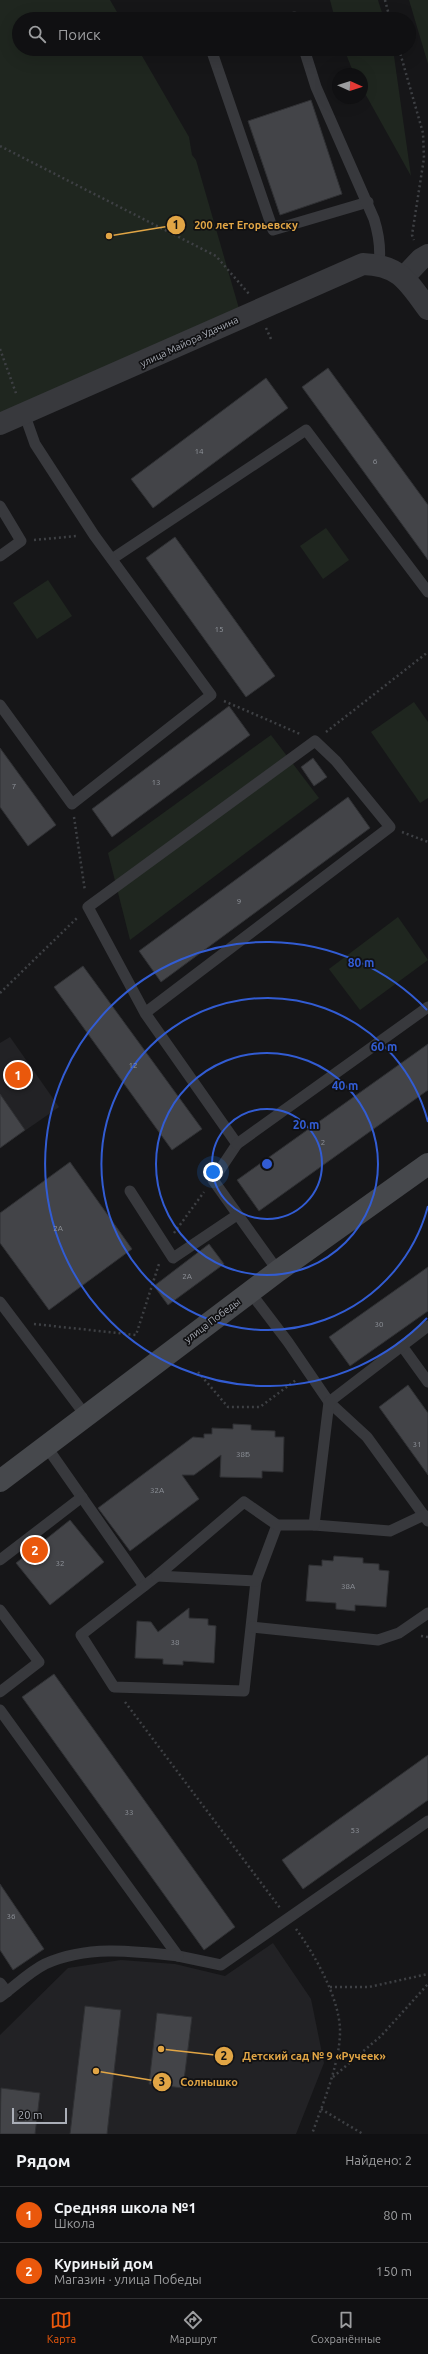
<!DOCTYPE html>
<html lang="ru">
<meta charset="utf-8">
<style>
body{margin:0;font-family:Ubuntu,sans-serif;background:#19191b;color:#f1f3f6}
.compass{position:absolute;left:332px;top:68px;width:36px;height:36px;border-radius:50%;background:#101012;box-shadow:0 4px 16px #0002;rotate:93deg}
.scale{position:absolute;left:12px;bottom:10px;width:55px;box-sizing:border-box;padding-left:4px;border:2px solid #aaaeb7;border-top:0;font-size:11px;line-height:14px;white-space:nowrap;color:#aaaeb7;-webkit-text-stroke:3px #111113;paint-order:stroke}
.you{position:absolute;left:213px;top:1172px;width:14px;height:14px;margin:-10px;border:3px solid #fff;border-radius:50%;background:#1a73e8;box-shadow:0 0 0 6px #1a73e833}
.badge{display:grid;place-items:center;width:26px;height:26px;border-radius:50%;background:#ea580c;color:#fff;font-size:13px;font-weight:700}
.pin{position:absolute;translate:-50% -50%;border:2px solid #fff;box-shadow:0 1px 4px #0006}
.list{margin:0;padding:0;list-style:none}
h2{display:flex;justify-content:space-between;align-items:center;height:52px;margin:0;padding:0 16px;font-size:17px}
h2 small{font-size:13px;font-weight:400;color:#9c9d9f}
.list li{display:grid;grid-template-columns:26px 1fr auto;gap:12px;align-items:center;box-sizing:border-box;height:56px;padding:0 16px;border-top:1px solid #303032}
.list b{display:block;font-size:15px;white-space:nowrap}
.list p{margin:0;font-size:13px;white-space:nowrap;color:#9c9d9f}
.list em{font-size:13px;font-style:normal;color:#9c9d9f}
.icon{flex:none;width:22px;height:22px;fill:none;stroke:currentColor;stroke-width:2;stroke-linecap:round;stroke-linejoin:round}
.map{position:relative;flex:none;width:428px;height:2134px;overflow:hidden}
.search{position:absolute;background:#101012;box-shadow:0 4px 16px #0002;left:12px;right:12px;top:12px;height:44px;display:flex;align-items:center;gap:10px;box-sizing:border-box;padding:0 14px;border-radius:22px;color:#9c9d9f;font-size:15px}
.sheet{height:164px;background:#101012}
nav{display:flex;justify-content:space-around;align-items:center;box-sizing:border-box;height:56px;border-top:1px solid #303032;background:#101012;font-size:11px;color:#9c9d9f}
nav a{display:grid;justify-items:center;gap:2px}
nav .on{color:#ea580c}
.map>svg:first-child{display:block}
.built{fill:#222225}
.green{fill:#1f261f}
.building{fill:#434448;stroke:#303134}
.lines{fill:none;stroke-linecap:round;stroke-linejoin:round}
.path{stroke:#3e4044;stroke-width:2.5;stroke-dasharray:2 3;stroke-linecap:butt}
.lane{stroke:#38393d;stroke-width:11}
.street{stroke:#38393d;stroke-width:22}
.secondary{stroke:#46484c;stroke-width:22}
.ring{fill:none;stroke:#325cd3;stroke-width:2}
.labels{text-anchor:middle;stroke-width:3.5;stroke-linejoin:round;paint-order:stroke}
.number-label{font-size:8px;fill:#90949b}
.street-label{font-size:10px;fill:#aaaeb7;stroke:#111113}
.centre{fill:#325cd3;stroke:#111113;stroke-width:2}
.ring-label{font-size:12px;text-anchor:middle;font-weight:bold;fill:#325cd3;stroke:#111113;stroke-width:3.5;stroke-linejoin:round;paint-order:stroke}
.leader{fill:none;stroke:#e1a545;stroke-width:1.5}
.callout-dot{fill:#e1a545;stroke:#111113;stroke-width:1.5}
.mark-label{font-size:12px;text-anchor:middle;font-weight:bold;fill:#111}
.callout-label{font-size:11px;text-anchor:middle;font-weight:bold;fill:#e1a545;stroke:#111113;stroke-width:3.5;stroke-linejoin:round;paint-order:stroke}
</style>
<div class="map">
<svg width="428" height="2134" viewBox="0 0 428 2134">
<rect width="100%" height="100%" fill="#161618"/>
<g class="built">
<polygon points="10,1037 59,1107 0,1148 0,1043"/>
<polygon points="273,1943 311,1999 324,2063 296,2134 0,2134 0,2035 68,1968 121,1960 175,1964 225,1976"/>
</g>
<g class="green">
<polygon points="0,0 110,0 121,19 19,19 19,49 138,49 189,137 192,155 196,160 240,312 0,419"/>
<polygon points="330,0 378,0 384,19 335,19"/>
<polygon points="409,0 428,0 428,64"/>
<polygon points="344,49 393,49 411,176 362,88 362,74 354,74"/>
<polygon points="326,528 349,560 323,579 300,546"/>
<polygon points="48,580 72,616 37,639 13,603"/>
<polygon points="414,702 428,722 428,798 420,803 371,732"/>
<polygon points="271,735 319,798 130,940 108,853"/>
<polygon points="398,917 428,960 360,1010 329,969"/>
</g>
<g class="building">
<polygon points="311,100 342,194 280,215 248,121"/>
<polygon points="328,368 428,505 428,560 302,387"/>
<polygon points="266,378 288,408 153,508 131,479"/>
<polygon points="175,537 275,676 246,697 146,558"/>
<polygon points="229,706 250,735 112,837 92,809"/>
<polygon points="0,748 56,825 28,846 0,807"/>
<polygon points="313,758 327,777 314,786 301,767"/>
<polygon points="348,797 370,828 161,982 139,951"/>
<polygon points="83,966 202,1129 172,1150 54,987"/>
<polygon points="428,1044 428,1090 259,1211 237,1180"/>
<polygon points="0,1094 25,1130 0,1148"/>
<polygon points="70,1162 132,1249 49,1310 0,1243 0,1213"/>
<polygon points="209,1244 224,1264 168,1305 154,1286"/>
<polygon points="428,1267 428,1311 350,1366 329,1337"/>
<polygon points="408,1385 428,1413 428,1475 379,1407"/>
<polygon points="233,1424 251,1425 251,1430 275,1431 275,1437 284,1437 283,1472 262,1471 262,1478 220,1477 221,1455 194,1475 182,1475 199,1499 130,1551 98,1508 193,1437 204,1438 204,1434 212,1434 212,1428 233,1429"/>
<polygon points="70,1520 104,1562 50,1605 16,1563"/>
<polygon points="334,1556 363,1558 363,1563 379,1564 379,1570 389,1571 386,1607 355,1605 355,1611 336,1609 336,1603 306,1601 309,1565 322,1566 322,1560 333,1561"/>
<polygon points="189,1608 189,1618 208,1619 208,1625 216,1626 214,1663 183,1661 183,1665 163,1664 163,1659 135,1658 137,1621 151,1622 158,1632"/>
<polygon points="54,1674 235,1927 204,1950 22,1697"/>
<polygon points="428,1755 428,1800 303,1889 282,1860"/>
<polygon points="0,1884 44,1949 13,1970 0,1950"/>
<polygon points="85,2006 121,2010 107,2134 70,2134"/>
<polygon points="157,2013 192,2017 183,2088 149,2084"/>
<polygon points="1,2088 40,2093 35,2134 0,2134"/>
</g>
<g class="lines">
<g class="path">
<polyline points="385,0 390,19"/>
<polyline points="399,49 423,133 424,158 412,235 414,240"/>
<polyline points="0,146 216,256 249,294"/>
<polyline points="266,328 271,339"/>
<polyline points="0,349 17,396"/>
<polyline points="34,540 77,536"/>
<polyline points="224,701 300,734"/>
<polyline points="326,732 428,652"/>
<polyline points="74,817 85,891"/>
<polyline points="402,832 428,842"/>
<polyline points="0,993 77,918"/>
<polyline points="174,1233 204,1192"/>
<polyline points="34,1324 136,1335 159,1264"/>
<polyline points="198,1372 228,1407 260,1407 296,1380"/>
<polyline points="421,1636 428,1637"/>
<polyline points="125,1702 280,1908"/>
<path d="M296,1929C315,1955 338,1996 340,2028C341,2061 323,2103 312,2134"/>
<polyline points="330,1987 369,1987 428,1974"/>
<polyline points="333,2077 381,2036 428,1984"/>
<polyline points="321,2109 363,2134"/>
</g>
<g class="lane">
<polyline points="289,19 294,17 295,19"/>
<polyline points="211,49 273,230 368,202"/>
<path d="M304,49L316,87L374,219C379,235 381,248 379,264"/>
<polyline points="0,506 21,541 0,556"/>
<polyline points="112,559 306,430 428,592"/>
<polyline points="0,705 72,804 211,695 94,535 35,444 24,413"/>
<polyline points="145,1013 390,827 336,761 315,741 88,907 145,1013 237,1144 213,1180 278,1271"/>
<polyline points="237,1144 428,1007"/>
<polyline points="130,1191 173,1258 237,1215"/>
<polyline points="250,1292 288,1342 329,1402 367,1437 428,1521"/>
<polyline points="0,1302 86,1416"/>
<polyline points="428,1326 402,1346 428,1382"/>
<polyline points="46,1446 144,1586"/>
<polyline points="314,1525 390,1531 424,1515"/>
<polyline points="0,1560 82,1497"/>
<polyline points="157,1576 81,1635 114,1687 244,1691 256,1581 277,1525"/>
<polyline points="256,1581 157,1576 244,1502 277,1525 314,1525 329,1402 402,1346"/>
<polyline points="0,1610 39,1662 0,1692"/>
<polyline points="252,1627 378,1640 399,1633 428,1613"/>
<polyline points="0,1710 178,1956 221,1965 428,1821"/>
<polyline points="0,1983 7,1992"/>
<path d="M0,1997C14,1987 29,1972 45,1964C87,1945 134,1951 178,1956"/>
</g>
<g class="street">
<polyline points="404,277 421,259 428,255"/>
<path d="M0,424L363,264C400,265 408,282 428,309"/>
</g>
<polyline class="secondary" points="0,1481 278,1271 428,1164"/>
</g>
<g class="ring">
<circle cx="267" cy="1164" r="55"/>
<circle cx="267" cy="1164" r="111"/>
<path d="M428 1206A166 166 0 1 1 428 1122"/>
<path d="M427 1318A222 222 0 1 1 427 1010"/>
</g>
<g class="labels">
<g class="number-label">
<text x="199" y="454">14</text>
<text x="375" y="464">6</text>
<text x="219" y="632">15</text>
<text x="156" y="785">13</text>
<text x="14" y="789">7</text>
<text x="239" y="904">9</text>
<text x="133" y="1068">12</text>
<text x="323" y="1145">2</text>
<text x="58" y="1231">2А</text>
<text x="187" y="1279">2А</text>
<text x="379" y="1327">30</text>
<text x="417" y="1447">31</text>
<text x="243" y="1457">38Б</text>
<text x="157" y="1493">32А</text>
<text x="60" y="1566">32</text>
<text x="348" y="1589">38А</text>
<text x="175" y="1645">38</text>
<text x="129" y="1815">33</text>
<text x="355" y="1833">53</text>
<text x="11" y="1919">36</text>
</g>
<g class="street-label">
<text transform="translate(189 341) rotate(-25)" y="4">улица Майора Удачина</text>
<text transform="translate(212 1320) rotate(-37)" y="4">улица Победы</text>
</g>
</g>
<circle cx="267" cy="1164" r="6" class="centre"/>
<g class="ring-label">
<text x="361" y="967">80 m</text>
<text x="384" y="1051">60 m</text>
<text x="345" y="1090">40 m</text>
<text x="306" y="1129">20 m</text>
</g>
<path class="leader" d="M109 236L176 225M161 2049L224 2056M96 2071L162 2082"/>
<g class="callout-dot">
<circle cx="109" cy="236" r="4"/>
<circle cx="161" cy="2049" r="4"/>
<circle cx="96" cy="2071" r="4"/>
<circle cx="176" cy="225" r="10"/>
<circle cx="224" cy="2056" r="10"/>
<circle cx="162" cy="2082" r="10"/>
</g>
<g class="mark-label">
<text x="176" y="229">1</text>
<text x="224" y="2060">2</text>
<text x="162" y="2086">3</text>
</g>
<g class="callout-label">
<text x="246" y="229">200 лет Егорьевску</text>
<text x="314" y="2060">Детский сад № 9 «Ручеек»</text>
<text x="209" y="2086">Солнышко</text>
</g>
</svg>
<svg class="compass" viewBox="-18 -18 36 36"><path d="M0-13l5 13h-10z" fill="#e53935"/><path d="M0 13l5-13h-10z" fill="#9c9d9f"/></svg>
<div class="scale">20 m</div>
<div class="you"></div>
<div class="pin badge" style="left:18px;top:1075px">1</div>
<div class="pin badge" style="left:35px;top:1550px">2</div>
<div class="search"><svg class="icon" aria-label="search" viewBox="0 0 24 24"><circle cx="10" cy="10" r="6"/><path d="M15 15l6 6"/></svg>Поиск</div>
</div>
<section class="sheet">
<h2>Рядом<small>Найдено: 2</small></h2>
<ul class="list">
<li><span class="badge">1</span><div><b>Средняя школа №1</b><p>Школа</p></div><em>80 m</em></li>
<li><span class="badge">2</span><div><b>Куриный дом</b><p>Магазин · улица Победы</p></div><em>150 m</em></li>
</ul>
</section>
<nav>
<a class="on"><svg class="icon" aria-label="map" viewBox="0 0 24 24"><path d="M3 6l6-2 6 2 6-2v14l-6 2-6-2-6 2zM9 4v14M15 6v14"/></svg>Карта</a>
<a><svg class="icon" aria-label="directions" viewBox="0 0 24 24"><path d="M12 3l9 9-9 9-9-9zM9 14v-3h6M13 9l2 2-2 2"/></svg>Маршрут</a>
<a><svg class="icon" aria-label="saved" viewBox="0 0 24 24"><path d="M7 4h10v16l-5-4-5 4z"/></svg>Сохранённые</a>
</nav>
